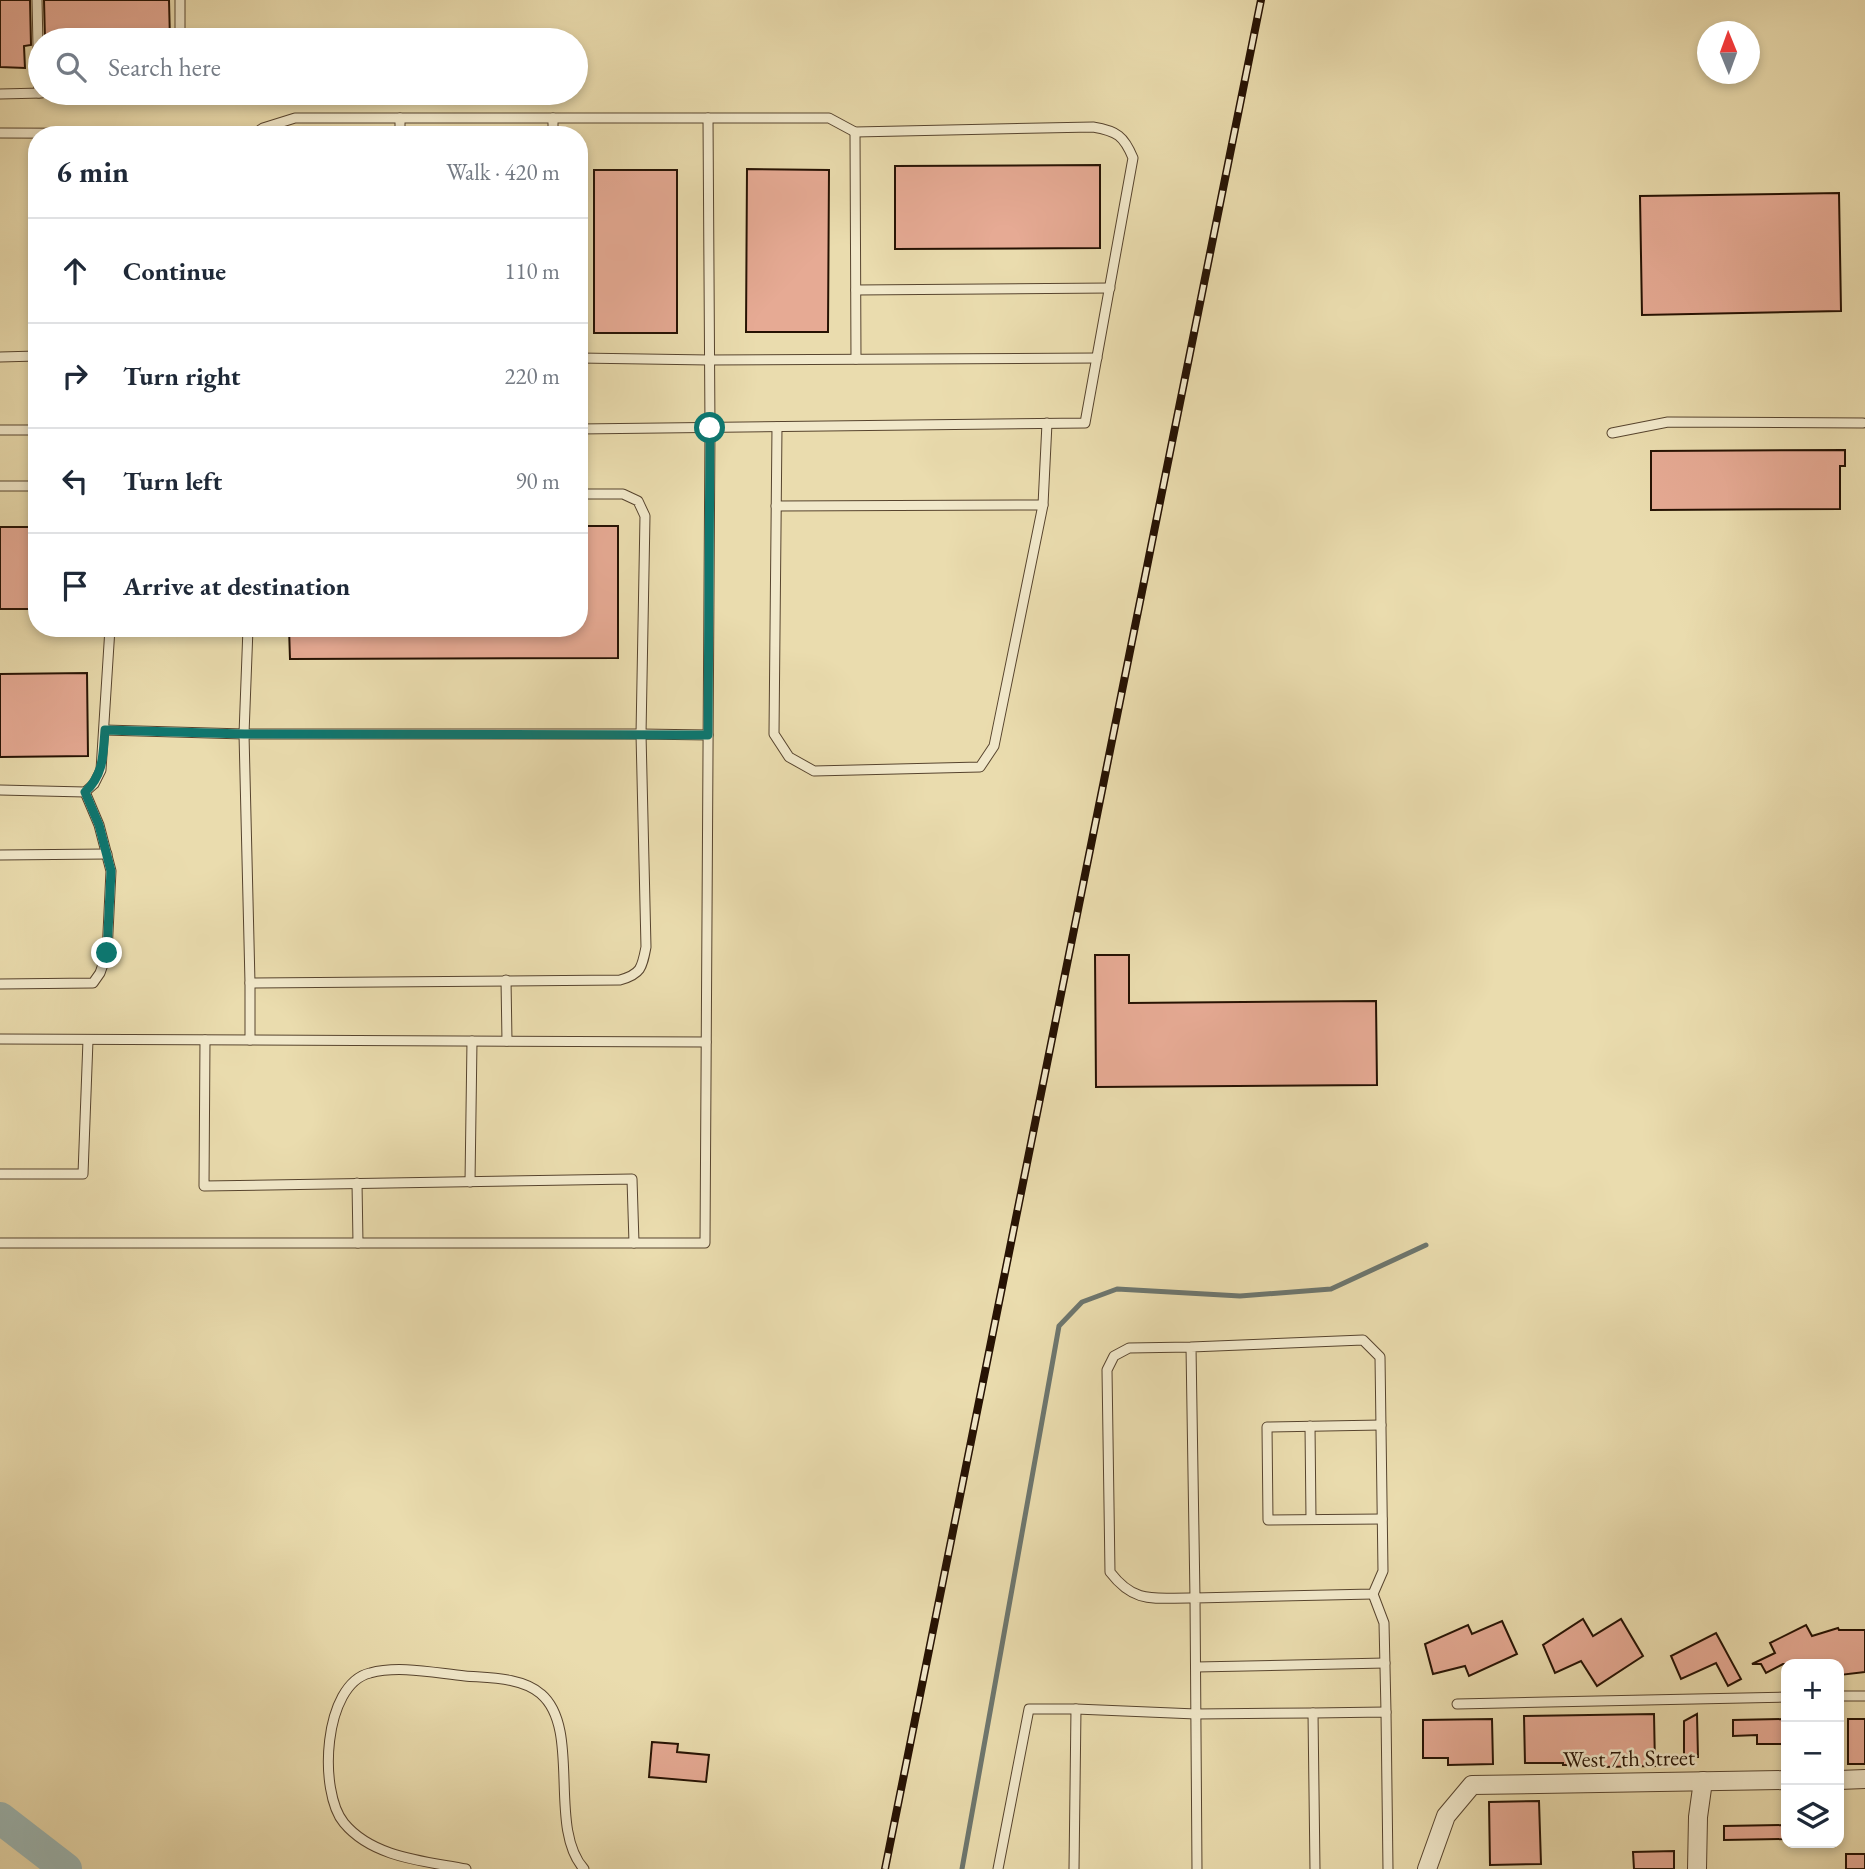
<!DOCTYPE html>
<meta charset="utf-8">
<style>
body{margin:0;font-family:"EB Garamond",serif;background:#f6f6f7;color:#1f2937}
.controls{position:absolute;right:21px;bottom:21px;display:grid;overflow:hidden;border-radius:14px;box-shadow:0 4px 10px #0003}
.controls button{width:63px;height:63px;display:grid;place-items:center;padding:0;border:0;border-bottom:2px solid #e0e1e3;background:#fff;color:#1f2937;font:35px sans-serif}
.compass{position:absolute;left:1697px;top:21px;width:63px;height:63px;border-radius:50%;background:#fff;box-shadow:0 4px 10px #0003;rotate:359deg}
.stop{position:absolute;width:21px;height:21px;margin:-16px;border:5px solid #0f766e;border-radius:50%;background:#fff}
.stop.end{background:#0f766e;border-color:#fff;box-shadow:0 2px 7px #0008}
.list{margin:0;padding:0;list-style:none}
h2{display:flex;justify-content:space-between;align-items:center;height:91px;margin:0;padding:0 28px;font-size:30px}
h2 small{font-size:23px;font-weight:400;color:#747a83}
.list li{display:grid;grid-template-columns:46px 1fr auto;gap:21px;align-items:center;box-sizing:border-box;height:105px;padding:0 28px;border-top:2px solid #e0e1e3}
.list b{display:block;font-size:26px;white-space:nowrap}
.list em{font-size:23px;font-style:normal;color:#747a83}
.icon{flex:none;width:38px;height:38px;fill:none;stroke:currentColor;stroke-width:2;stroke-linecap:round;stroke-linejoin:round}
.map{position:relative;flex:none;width:1865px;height:1869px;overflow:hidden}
.search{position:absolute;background:#fff;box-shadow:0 4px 10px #0003;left:28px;top:28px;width:560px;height:77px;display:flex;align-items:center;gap:18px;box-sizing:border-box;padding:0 24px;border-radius:38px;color:#747a83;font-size:26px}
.panel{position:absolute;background:#fff;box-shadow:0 4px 10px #0003;left:28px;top:126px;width:560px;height:511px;border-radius:28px}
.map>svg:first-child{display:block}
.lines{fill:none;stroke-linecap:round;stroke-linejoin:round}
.stream{stroke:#6d766e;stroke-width:5}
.river{stroke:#9db9b6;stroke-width:32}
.building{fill:#e6aa94;stroke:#261203;stroke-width:2}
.service-casing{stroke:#57442e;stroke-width:11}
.minor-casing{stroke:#57442e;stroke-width:20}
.service{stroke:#f1e8ca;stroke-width:9}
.minor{stroke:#f1e8ca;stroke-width:18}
.rail-casing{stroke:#261203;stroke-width:8}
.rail{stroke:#f1e8ca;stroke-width:5;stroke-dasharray:16;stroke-linecap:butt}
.route{stroke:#0f766e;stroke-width:9}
.labels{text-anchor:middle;stroke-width:5;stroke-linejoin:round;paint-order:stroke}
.street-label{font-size:23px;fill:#261203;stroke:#f1e8ca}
</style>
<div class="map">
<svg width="1865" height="1869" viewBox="0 0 1865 1869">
<rect width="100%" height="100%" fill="#eadcae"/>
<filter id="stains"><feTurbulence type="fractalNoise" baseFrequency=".00286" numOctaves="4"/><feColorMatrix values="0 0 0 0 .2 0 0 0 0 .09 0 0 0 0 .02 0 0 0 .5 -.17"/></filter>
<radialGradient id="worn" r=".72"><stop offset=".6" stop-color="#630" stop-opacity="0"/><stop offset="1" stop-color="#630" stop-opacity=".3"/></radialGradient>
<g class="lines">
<polyline class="stream" points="962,1869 1059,1326 1082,1302 1117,1289 1240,1296 1331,1289 1426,1245"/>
<polyline class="river" points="0,1818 66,1869"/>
</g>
<g class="building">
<polygon points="0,0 30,0 31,45 24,46 25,68 0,67"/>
<polygon points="44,0 169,0 170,40 45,40"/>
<polygon points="1100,165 1100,248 895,249 895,166"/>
<polygon points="747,169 829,170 828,332 746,332"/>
<rect x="594" y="170" width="83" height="163"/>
<polygon points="1839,193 1841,311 1642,315 1640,196"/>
<polygon points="1845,450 1845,466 1840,466 1840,509 1651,510 1651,451"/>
<polygon points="584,526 618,526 618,658 290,659 289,628 579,628 579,529 584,529"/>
<rect x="0" y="527" width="37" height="82"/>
<polygon points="87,673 88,756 0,757 0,674"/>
<polygon points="1095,955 1129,955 1129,1003 1376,1001 1377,1085 1096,1087"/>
<polygon points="1583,1619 1593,1636 1621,1619 1643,1656 1597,1686 1581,1661 1555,1673 1543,1645"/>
<polygon points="1502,1621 1517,1654 1469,1676 1465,1666 1433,1674 1425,1644 1468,1625 1472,1634"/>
<polygon points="1806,1625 1812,1636 1838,1628 1839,1630 1865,1630 1865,1672 1840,1675 1839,1664 1783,1664 1766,1673 1761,1664 1752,1664 1775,1653 1770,1643"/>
<polygon points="1716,1633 1741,1679 1728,1686 1716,1663 1681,1679 1671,1656"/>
<polygon points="1654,1714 1655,1766 1602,1767 1602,1765 1563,1765 1563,1763 1525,1763 1524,1716"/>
<polygon points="1697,1714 1698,1757 1684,1757 1684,1721"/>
<polygon points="1492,1719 1493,1764 1448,1765 1448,1758 1423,1758 1423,1720"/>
<polygon points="1786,1719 1786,1744 1757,1744 1757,1735 1733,1736 1733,1720"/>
<rect x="1848" y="1719" width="17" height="45"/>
<polygon points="652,1742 678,1744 677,1752 709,1755 706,1782 649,1777"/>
<polygon points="1539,1801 1541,1864 1490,1865 1489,1802"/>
<polygon points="1786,1825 1786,1839 1724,1840 1724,1826"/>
<polygon points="1674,1851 1674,1869 1634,1869 1633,1852"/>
<rect x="1846" y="1854" width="19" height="15"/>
</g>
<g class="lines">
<defs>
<g id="service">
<polyline points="37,0 39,93"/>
<polyline points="180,0 180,40"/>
<polyline points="0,94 42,93"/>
<polyline points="400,118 400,135"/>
<polyline points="553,118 553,135"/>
<polyline points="855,132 856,359"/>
<path d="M0,133L254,134L263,128L295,118H829L855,132L1093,127C1117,131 1124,136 1133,158L1085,423L579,429"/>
<polyline points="856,290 1110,288"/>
<polyline points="0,357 37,356"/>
<polyline points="579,358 709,360 1097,358"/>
<polyline points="777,427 774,734 789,757 814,771 980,767 994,746 1043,505 1047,423"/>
<polyline points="0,430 37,430"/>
<polyline points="1612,433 1668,422 1863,423"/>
<polyline points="0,486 37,486"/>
<polyline points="776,506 1043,505"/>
<polyline points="105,730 244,734 248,628"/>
<polyline points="0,790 85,792 94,784 101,770 110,628"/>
<polyline points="0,855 107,854"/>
<polyline points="506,980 507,1041"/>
<polyline points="250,983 244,734 641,734 645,516 638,501 623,494 579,494"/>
<polyline points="0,984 93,983 100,973 107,953 111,871 99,825 85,792"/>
<polyline points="0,1039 706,1042"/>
<polyline points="205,1040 204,1186 632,1179 634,1243"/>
<path d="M250,1040V983L620,980C641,974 642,968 646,947L641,734L708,735"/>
<polyline points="0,1174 83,1174 88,1040"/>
<polyline points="470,1182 472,1041"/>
<polyline points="357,1183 358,1243"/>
<polyline points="0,1243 705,1243 710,428 708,118"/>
<path d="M1191,1347L1129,1348L1114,1356L1107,1370L1110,1572C1136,1606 1156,1597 1195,1598L1191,1347L1363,1340L1380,1357L1383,1571L1373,1594L1195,1598L1197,1869"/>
<polyline points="1381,1425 1267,1427 1268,1520 1382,1519"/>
<polyline points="1310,1426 1311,1519"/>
<polyline points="1373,1594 1384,1623 1386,1712"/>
<polyline points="1196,1667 1385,1663"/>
<polyline points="1839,1696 1865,1696"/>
<polyline points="1457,1704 1786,1697"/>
<polyline points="1076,1709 1196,1714 1313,1713"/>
<path d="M466,1869C425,1861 373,1858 344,1823C318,1792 323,1684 370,1673C399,1665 435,1673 465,1676C488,1678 522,1677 541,1694C582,1729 547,1828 584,1869"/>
<polyline points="998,1869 1029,1709 1076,1709 1074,1869"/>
<polyline points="1315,1869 1313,1713 1386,1712 1388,1869"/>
</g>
<g id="minor">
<polyline points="1839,1780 1865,1779"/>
<polyline points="1427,1869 1446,1816 1472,1785 1786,1780"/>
<polyline points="1697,1869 1698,1817 1703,1781"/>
</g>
</defs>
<use href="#service" class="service-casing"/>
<use href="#minor" class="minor-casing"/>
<use href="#service" class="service"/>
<use href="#minor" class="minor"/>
<defs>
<polyline id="rail" points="885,1869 1261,0"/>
</defs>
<use href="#rail" class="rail-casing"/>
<use href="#rail" class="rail"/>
</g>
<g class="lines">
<path class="route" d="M107,953L111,871L99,825L85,792C104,775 103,754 105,730L244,734L708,735L710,428"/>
</g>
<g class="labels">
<g class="street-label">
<text transform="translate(1629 1758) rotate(-1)" y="8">West 7th Street</text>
</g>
</g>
<rect width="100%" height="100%" filter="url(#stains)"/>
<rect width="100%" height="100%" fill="url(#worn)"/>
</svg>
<div class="controls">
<button>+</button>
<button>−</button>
<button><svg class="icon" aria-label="layers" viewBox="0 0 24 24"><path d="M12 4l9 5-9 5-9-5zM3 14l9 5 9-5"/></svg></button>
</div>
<svg class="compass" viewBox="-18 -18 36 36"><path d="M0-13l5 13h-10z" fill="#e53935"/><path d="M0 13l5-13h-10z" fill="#747a83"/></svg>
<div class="stop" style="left:710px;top:428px"></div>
<div class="stop end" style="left:107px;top:953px"></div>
<div class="search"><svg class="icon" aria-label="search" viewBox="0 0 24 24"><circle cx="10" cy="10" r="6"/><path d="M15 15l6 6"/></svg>Search here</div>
<section class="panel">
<h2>6 min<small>Walk · 420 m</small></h2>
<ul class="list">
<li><svg class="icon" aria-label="ahead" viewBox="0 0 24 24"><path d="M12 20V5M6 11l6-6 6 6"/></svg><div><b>Continue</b></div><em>110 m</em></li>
<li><svg class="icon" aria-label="right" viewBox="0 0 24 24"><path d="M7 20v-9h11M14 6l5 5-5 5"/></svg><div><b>Turn right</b></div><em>220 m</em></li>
<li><svg class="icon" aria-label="left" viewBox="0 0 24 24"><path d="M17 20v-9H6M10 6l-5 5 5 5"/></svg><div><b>Turn left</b></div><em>90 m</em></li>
<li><svg class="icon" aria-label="arrive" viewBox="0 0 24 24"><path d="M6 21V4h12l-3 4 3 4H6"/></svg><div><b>Arrive at destination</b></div></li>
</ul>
</section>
</div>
